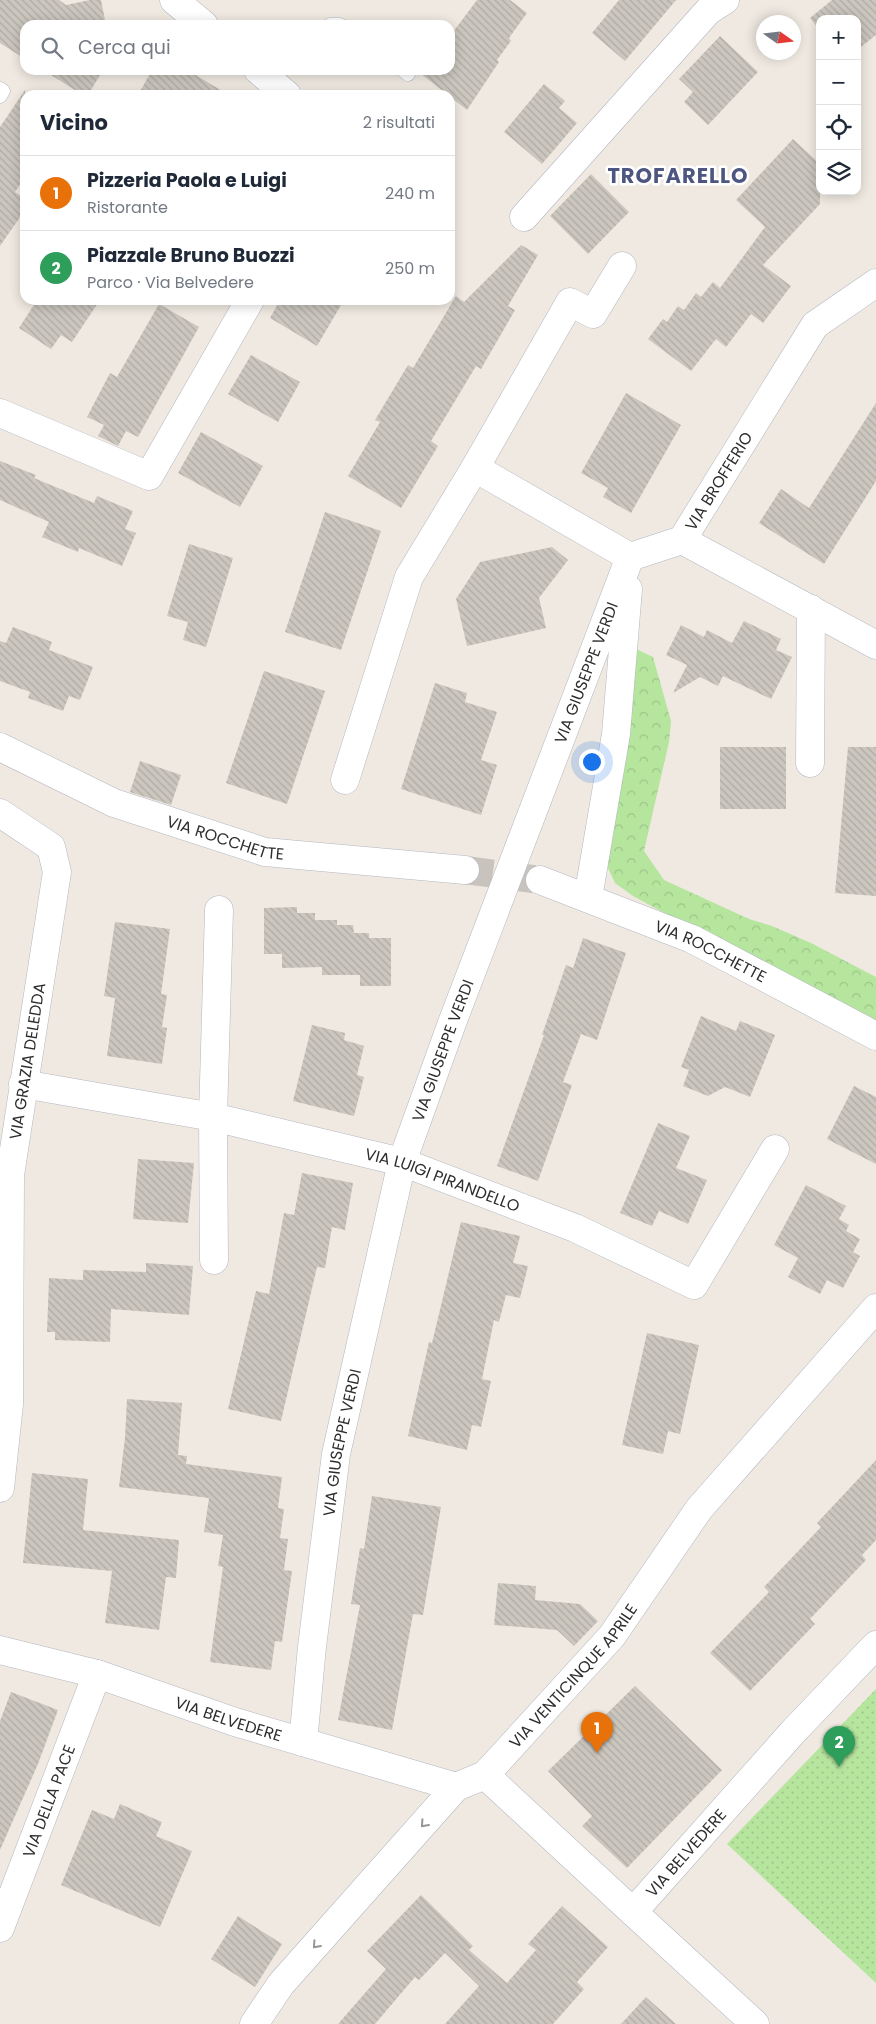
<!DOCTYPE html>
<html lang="it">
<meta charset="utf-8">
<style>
body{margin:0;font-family:Poppins,sans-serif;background:#f2f2f3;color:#1f2937}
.controls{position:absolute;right:15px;top:15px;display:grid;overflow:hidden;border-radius:10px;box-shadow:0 2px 12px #0003}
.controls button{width:45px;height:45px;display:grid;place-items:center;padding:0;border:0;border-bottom:1px solid #e0e1e3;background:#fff;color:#1f2937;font:25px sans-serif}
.compass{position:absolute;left:756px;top:15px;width:45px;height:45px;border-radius:50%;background:#fff;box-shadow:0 2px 12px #0003;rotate:104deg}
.you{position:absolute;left:591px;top:761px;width:18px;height:18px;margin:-12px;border:4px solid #fff;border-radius:50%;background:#1a73e8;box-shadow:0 0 0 8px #1a73e833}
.badge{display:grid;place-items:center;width:32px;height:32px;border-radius:50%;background:#b45309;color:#fff;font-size:16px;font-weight:700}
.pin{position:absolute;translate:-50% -41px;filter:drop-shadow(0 1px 2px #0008)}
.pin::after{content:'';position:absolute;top:26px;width:18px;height:15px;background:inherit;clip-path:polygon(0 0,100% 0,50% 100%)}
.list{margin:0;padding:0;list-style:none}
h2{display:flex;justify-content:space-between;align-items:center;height:65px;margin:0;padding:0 20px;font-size:21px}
h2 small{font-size:16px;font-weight:400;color:#747a83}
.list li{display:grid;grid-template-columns:32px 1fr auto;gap:15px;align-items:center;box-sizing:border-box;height:75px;padding:0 20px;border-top:1px solid #e0e1e3}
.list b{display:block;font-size:19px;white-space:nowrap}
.list p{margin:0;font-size:16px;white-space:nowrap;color:#747a83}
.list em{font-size:16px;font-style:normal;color:#747a83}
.icon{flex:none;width:28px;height:28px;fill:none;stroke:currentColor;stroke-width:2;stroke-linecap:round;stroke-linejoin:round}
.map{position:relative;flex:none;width:876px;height:2024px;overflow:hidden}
.search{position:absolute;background:#fff;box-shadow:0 2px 12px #0003;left:20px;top:20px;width:435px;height:55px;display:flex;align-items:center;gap:12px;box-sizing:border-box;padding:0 18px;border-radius:15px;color:#747a83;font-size:19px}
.panel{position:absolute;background:#fff;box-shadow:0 2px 12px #0003;left:20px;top:90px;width:435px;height:215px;border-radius:15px}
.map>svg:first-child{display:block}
.forest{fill:url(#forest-crowns)}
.park{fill:url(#park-dots)}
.building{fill:url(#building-back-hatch)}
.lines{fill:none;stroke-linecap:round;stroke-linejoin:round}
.street-tunnel{stroke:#c8c4bd;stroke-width:28;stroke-dasharray:28 14;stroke-linecap:butt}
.lane-casing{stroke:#b4b7c1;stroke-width:15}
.street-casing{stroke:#b4b7c1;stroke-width:29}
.lane{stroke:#fff;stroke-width:14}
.street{stroke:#fff;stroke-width:28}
.oneway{stroke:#969696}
.labels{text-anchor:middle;stroke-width:5;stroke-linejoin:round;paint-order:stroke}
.street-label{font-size:16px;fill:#2e2e2e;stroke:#fff}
.district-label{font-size:21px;font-weight:bold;letter-spacing:1px;fill:#4d5680;stroke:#fff}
</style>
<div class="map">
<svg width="876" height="2024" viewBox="0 0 876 2024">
<defs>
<pattern id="forest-crowns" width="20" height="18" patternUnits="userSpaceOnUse" patternTransform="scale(1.25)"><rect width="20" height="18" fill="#b6e59e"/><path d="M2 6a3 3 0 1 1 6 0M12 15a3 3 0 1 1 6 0" fill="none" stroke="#9dc588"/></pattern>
<pattern id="park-dots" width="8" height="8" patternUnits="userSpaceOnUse" patternTransform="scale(1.25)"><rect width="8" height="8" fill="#b6e59e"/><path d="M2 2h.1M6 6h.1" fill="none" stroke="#9dc588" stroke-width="1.8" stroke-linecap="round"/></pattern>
<pattern id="building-back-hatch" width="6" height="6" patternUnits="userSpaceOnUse" patternTransform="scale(1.25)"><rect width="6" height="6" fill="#cbc7bf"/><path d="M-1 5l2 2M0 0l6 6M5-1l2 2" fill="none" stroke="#afaba4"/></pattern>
</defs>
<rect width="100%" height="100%" fill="#efe9e1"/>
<polygon class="forest" points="634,648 653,657 671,721 669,742 644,851 664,880 749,919 772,926 811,943 876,977 876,1028 633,896 615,883 606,864 607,842 627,756"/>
<polygon class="park" points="876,1689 876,1983 727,1844"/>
<g class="building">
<polygon points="0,0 59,0 66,5 90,0 101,0 106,25 25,25 25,59 0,43"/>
<polygon points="477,0 510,0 527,13 509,38 511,41 497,60 499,62 467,110 416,70 450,70 450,36"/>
<polygon points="619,0 676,0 625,61 592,33"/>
<polygon points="832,0 876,0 876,35 857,50 857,19 820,19 820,31 810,18"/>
<polygon points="720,36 758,72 708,125 684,102 693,92 679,79"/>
<polygon points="43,70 103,70 88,95 83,95"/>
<polygon points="152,70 187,70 229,95 138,95"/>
<polygon points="544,84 565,101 559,108 577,123 542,164 504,132"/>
<polygon points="25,90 25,177 15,192 25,199 25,210 0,246 0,127"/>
<polygon points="793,139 820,164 820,204 763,265 791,286 763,323 751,314 726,347 716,339 691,371 648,339 663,319 667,322 678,306 684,310 696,293 701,297 713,282 720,288 765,227 736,200"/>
<polygon points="591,174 629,212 588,254 550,216"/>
<polygon points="521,245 538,255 508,306 515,310 481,369 476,366 431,441 438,446 401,508 348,476 380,422 375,420 408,365 413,368 456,296 464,302"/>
<polygon points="37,300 100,300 72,342 61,335 51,349 19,328"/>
<polygon points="280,300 344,300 317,346 270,318"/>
<polygon points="159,304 199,327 138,437 126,431 118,446 98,436 104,425 87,417 110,373 117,377"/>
<polygon points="251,355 300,382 278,422 228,394"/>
<polygon points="626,393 681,425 631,513 603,497 608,488 581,473"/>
<polygon points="876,403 876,481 824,564 759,523 781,489 809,508"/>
<polygon points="201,432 263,466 240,507 178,473"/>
<polygon points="0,461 36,475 34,478 94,503 97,496 133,511 125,529 136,533 122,566 79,548 78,552 42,537 49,522 0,500"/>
<polygon points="325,512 381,531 341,650 285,632"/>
<polygon points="189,544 233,558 206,647 183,640 188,622 167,616"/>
<polygon points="552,547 568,560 539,598 546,628 467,646 456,599 480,562"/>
<polygon points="744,621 781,639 776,650 792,657 771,699 723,676 718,686 700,677 673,693 687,665 666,655 681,625 704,637 707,630 732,643"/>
<polygon points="13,627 52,642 49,650 93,667 80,700 69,696 63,711 28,698 30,692 0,681 0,641 6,643"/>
<polygon points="264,671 325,691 287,804 226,783"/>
<polygon points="435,683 467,693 465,702 497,712 481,760 497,765 481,815 401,789"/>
<rect x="720" y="747" width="66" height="62"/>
<polygon points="848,747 876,747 876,896 835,893"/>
<polygon points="140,761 181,775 171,805 130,792"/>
<polygon points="297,907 297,913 315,913 315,920 337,920 337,925 353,925 354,933 369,933 369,938 391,938 391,986 360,986 360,975 322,975 322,967 282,968 282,954 264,954 264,908"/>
<polygon points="115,922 170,929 161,994 167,995 162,1027 167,1028 162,1064 107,1056 115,998 104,996"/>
<polygon points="583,938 626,953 597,1040 581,1034 563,1082 572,1085 538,1181 497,1166 544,1035 542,1035 566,965 573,968"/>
<polygon points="701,1016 736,1031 740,1021 775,1035 750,1097 725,1087 708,1096 683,1086 689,1070 681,1067"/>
<polygon points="312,1025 345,1033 344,1040 364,1046 357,1075 364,1077 354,1116 293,1101"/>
<polygon points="854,1086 876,1097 876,1164 827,1139"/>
<polygon points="658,1123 690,1136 676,1168 707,1180 688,1224 659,1211 652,1226 620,1213"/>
<polygon points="138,1159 194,1163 188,1223 133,1219"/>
<polygon points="302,1173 353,1183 345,1230 332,1227 325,1268 317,1267 281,1421 228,1409 256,1291 269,1294 284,1213 294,1215"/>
<polygon points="806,1185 846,1206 839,1219 849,1225 846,1231 860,1239 853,1252 860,1256 843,1288 827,1280 820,1294 788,1277 798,1258 774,1245"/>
<polygon points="461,1222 520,1236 513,1263 528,1266 520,1298 506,1295 499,1322 494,1320 482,1379 491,1381 481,1427 472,1425 467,1450 408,1436 429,1342 432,1343"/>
<polygon points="146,1263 193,1266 189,1315 111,1309 110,1342 55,1340 55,1332 47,1332 49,1278 83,1280 83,1270 146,1272"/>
<polygon points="647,1333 699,1345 680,1434 668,1431 663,1454 622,1445"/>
<polygon points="127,1399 182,1403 178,1455 187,1456 186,1464 282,1477 278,1508 284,1509 280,1538 288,1539 284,1570 292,1571 282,1642 275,1641 271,1670 210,1662 223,1567 218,1566 223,1535 204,1532 209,1498 119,1487 125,1438"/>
<polygon points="876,1460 876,1540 862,1555 866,1560 810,1619 815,1624 750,1691 710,1653 769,1592 764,1587 821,1527 817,1523"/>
<polygon points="32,1473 88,1479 83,1530 179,1540 176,1578 166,1577 159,1630 105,1623 112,1571 23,1563"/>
<polygon points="372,1496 441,1507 423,1615 413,1614 392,1730 338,1720 360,1605 351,1604 360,1548 364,1549"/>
<polygon points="498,1583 536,1586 535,1600 580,1604 598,1621 574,1646 557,1630 494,1625"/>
<polygon points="635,1686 722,1770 627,1868 582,1826 592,1816 548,1771"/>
<polygon points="11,1692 58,1710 38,1764 0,1850 0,1721"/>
<polygon points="120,1804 162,1822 156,1836 192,1851 160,1927 61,1885 92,1810 114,1819"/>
<polygon points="421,1895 473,1946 469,1950 507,1983 536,1950 528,1944 562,1906 608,1947 577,1982 584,1989 553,2024 445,2024 479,1986 445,1953 419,1980 415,1977 375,2024 338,2024 386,1969 367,1951"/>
<polygon points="238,1916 282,1944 255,1987 211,1959"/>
<polygon points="646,1997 676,2024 621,2024"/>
</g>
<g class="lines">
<polyline class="street-tunnel" points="465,870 540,880"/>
<defs>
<g id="lane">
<polyline points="330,25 340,25"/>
<polyline points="403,70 408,74"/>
<polyline points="0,89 3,91 0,96"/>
</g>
<g id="street">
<polyline points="174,0 204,25"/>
<polyline points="258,70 287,95"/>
<polyline points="524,217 708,11 725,0"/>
<polyline points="0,413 149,476 250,300"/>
<polyline points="475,468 630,557"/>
<polyline points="682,540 876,645"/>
<path id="s1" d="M630,557L682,540L815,325L876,283"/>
<path id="s2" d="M0,747L114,803L265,852L465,870"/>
<polyline points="810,763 811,609"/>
<polyline points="345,780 409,577 475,468 570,302 593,314 622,266"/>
<polyline points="0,813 51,847 57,872 10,1175 9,1404 0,1488"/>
<path id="s3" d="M540,880L692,939L876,1036"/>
<polyline points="588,898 616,734 628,589"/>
<path id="s4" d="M23,1084L213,1117L402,1162L575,1228L694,1285L775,1149"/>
<polyline points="214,1260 213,1117 219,910"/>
<path id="s5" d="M0,1650L97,1674L235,1722L456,1787"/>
<path id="s6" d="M303,1742L312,1647L336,1454L402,1162L452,1023L630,557"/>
<path id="s7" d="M485,1775L633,1912L792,1733L876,1645"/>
<polyline points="633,1912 755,2024"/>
<path id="s8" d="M0,1928L97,1674"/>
<path id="s9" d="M254,2024L281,1984L456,1787L485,1775L612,1636L699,1509L876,1308"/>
</g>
</defs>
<use href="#lane" class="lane-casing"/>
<use href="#street" class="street-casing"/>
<use href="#lane" class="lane"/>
<use href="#street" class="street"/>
</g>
<defs><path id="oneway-chevron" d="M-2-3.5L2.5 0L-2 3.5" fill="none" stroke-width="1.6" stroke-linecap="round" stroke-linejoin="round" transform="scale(1.25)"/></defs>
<g class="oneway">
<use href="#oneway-chevron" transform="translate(424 1824) rotate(132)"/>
<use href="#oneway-chevron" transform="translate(316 1945) rotate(132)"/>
</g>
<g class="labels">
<g class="street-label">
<text dy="6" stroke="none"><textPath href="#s1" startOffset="124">VIA BROFFERIO</textPath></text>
<text dy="6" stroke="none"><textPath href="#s6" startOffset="1112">VIA GIUSEPPE VERDI</textPath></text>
<text dy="6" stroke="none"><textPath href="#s2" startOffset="244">VIA ROCCHETTE</textPath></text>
<text dy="6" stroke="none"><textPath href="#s3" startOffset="185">VIA ROCCHETTE</textPath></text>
<text dy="6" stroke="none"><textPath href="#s6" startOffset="708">VIA GIUSEPPE VERDI</textPath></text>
<text transform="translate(27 1061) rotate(-81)" y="6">VIA GRAZIA DELEDDA</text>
<text dy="6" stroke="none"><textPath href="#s4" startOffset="431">VIA LUIGI PIRANDELLO</textPath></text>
<text dy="6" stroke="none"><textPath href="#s6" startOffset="302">VIA GIUSEPPE VERDI</textPath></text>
<text dy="6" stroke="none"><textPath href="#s9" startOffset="476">VIA VENTICINQUE APRILE</textPath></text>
<text dy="6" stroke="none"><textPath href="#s5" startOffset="239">VIA BELVEDERE</textPath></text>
<text dy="6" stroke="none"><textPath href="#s8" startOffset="136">VIA DELLA PACE</textPath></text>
<text dy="6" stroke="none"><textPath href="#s7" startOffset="281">VIA BELVEDERE</textPath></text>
</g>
<g class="district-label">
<text x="678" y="183">TROFARELLO</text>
</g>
</g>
</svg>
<div class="controls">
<button>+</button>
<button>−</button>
<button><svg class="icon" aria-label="locate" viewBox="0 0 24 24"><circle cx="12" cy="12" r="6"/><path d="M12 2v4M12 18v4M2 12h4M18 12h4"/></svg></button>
<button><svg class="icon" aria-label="layers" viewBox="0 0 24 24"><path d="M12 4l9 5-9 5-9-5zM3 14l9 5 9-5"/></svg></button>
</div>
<svg class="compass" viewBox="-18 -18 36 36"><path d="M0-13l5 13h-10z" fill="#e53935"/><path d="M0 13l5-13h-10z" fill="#747a83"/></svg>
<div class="you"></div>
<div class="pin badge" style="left:597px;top:1753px;background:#e8710a">1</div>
<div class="pin badge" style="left:839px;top:1767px;background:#2e9e5b">2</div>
<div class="search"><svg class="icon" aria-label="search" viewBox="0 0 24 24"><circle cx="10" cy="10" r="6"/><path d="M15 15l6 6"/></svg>Cerca qui</div>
<section class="panel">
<h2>Vicino<small>2 risultati</small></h2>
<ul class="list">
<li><span class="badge" style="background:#e8710a">1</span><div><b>Pizzeria Paola e Luigi</b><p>Ristorante</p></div><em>240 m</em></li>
<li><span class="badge" style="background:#2e9e5b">2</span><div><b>Piazzale Bruno Buozzi</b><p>Parco · Via Belvedere</p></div><em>250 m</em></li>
</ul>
</section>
</div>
